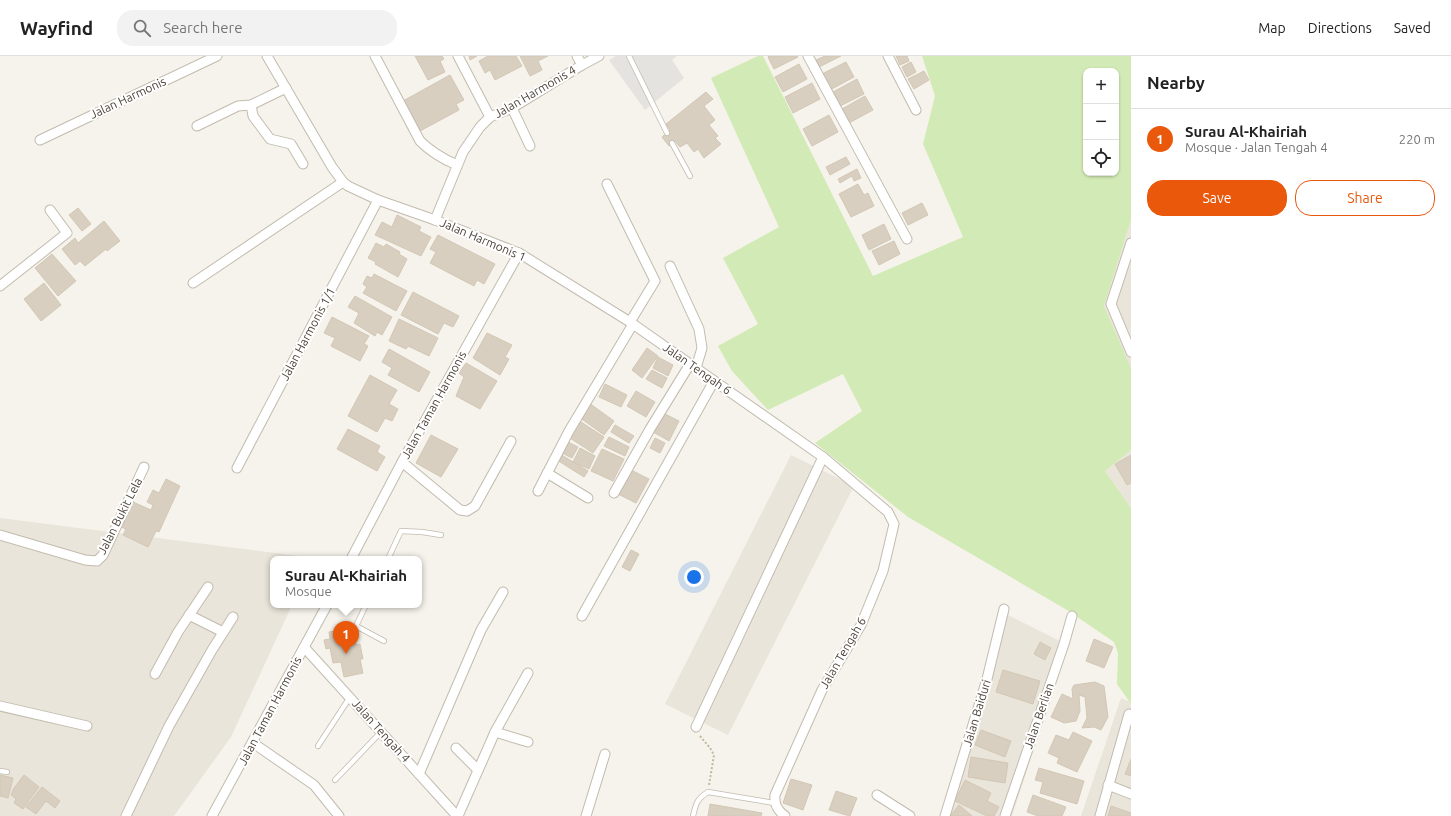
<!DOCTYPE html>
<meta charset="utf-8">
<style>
body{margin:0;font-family:Ubuntu,sans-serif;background:#f2f2f2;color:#222}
.controls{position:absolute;right:12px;top:12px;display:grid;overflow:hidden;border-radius:8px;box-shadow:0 1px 3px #0004}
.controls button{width:36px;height:36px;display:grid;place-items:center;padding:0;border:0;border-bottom:1px solid #e0e0e0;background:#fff;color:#222;font:20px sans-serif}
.you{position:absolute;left:694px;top:521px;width:14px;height:14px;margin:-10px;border:3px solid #fff;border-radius:50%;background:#1a73e8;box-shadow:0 0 0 6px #1a73e833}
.badge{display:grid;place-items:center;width:26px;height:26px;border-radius:50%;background:#ea580c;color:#fff;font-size:13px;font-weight:700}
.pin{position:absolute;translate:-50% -33px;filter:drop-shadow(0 1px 2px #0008)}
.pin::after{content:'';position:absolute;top:21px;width:14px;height:12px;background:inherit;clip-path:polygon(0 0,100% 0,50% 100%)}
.popup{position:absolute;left:270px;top:500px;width:152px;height:52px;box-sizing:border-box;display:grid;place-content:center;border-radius:8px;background:#fff;filter:drop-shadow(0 1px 3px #0005);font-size:13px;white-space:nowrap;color:#767676}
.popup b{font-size:15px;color:#222}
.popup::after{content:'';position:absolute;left:50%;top:100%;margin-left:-8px;border:8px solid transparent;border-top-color:#fff}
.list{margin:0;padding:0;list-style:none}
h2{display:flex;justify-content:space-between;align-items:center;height:52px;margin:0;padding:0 16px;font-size:17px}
h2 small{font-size:13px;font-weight:400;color:#767676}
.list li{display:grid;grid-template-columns:26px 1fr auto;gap:12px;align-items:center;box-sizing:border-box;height:60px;padding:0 16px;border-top:1px solid #e0e0e0}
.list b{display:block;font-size:15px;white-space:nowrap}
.list p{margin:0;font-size:13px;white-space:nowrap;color:#767676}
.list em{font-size:13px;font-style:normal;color:#767676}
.actions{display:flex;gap:8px;padding:12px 16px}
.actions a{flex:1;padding:9px 0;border:1px solid #ea580c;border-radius:16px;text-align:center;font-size:14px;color:#ea580c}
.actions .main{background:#ea580c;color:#fff}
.icon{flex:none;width:22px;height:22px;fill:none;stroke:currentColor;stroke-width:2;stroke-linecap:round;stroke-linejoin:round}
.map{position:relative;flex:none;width:1131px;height:760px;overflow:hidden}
header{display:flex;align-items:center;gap:24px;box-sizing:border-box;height:56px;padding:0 20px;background:#fff;border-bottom:1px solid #e0e0e0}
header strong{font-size:19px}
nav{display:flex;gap:22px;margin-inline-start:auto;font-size:14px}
.search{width:280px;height:36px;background:#f2f2f2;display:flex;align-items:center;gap:10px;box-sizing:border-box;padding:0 14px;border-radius:16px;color:#767676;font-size:15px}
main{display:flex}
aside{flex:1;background:#fff}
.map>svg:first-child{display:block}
.residential{fill:#eae5da}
.green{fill:#d2eab5;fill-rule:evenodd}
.parking{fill:#e5e3e0}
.building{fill:#d8cfc1;stroke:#d3c7b4}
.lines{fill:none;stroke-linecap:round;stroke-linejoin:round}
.lane-casing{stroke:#c2bbae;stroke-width:6}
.street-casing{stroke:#c2bbae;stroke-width:11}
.path{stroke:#c4b79f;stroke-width:2;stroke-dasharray:2 2;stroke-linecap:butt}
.lane{stroke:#fff;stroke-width:4.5}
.street{stroke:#fff;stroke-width:9}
.labels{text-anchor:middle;stroke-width:4;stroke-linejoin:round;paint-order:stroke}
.street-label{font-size:12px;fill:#4b4439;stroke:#fff}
</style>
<header>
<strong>Wayfind</strong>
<div class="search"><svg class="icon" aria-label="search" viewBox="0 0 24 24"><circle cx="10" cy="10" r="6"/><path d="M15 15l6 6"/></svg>Search here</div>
<nav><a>Map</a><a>Directions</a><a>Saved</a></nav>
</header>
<main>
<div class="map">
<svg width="1131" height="760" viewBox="0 0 1131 760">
<rect width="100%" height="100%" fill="#f6f3ec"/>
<g class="residential">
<polygon points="1131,164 1131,312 1104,250"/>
<polygon points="1131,394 1131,452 1105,415"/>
<polygon points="791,399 854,430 728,679 665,648"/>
<polygon points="0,462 314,502 273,503 273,549 292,549 231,681 174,760 0,760"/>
<polygon points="1008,559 1068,589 1012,760 940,760"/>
<polygon points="1121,642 1131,646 1131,760 1081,760"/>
</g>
<path class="green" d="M758,0H763L873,220L963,181L923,88L935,40L922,0H1131V164L1104,250L1131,312V394L1105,415L1131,452V648L1117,628L1118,597L1114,586L1067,554L908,461L815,387L862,355L843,318L768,354L732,315L718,290L758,268L723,202L779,171L711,22ZM1086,15H1116V117H1086Z"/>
<polygon class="parking" points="616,0 677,0 672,4 684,22 645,54 609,4"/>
<g class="building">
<polygon points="415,0 442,0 444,3 440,5 445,16 428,24"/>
<polygon points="469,0 477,0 470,4"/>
<polygon points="488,0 516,0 522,10 495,24 490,14 485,17 479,5"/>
<polygon points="520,0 548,0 538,5 542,14 530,20"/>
<polygon points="769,0 797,0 798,1 774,13 768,1"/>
<polygon points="825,0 841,0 819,11 816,4"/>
<polygon points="896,0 907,0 909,5 900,9"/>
<polygon points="846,6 854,21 830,34 822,18"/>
<polygon points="911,6 916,16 907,21 902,11"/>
<polygon points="799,8 807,23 783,36 775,21"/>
<polygon points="924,15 929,24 914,33 908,23"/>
<polygon points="450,19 464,44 456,48 459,54 420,75 403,45"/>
<polygon points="857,23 864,38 840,50 833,36"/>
<polygon points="812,27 820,43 793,57 785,41"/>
<polygon points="706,36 713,43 704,50 715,64 709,69 718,80 715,82 721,88 704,102 698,93 694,96 687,87 680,91 675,85 669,90 662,81 670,74 666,68"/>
<polygon points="865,40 873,54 849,67 842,53"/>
<polygon points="829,59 838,76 812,90 803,73"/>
<polygon points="846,101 850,108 830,119 826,111"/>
<polygon points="857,113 861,122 854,125 852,120 840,127 838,123"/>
<polygon points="858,128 864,139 868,137 874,150 851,161 839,138"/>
<polygon points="922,147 928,159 908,169 902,157"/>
<polygon points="78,152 91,168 82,175 69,159"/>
<polygon points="397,159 421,171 419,175 431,181 421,200 375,179 382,166 392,171"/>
<polygon points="104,165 120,185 107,195 106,193 85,210 80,205 75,209 62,193 75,182 78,187"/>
<polygon points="884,168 891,183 869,194 862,179"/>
<polygon points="438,179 495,208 484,228 477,224 474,230 430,207 436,196 430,193"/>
<polygon points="894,185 900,198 879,209 872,195"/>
<polygon points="376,187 384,191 386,188 400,196 399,198 407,203 398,221 375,208 376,206 368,202"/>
<polygon points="52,198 76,225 58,240 35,212"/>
<polygon points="374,218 407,235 396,255 363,237 367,231 363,228 367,220 372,222"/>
<polygon points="44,227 61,249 41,265 24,243"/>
<polygon points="413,236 459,260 453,271 444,267 438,278 401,259"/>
<polygon points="355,240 392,261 382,279 377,276 375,280 354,267 359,257 348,251"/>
<polygon points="332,261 369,280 364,288 368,290 360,305 331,290 335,282 324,277"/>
<polygon points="399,263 438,282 429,300 408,290 406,293 389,285"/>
<polygon points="487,277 512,289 505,301 509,303 500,319 473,302"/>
<polygon points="647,292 658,300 642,322 632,314"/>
<polygon points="389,293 430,316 419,336 388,319 392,312 382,306"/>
<polygon points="658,301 673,309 668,320 653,312"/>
<polygon points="466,307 497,325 480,353 456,340 464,321 459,317"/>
<polygon points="652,314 667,322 662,332 646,323"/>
<polygon points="370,319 397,334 389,348 398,353 392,365 385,362 377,376 348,360"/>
<polygon points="605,328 627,339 621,351 599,341"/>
<polygon points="636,335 655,346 646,361 627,350"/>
<polygon points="589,347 614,365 604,379 579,361"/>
<polygon points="663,357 679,365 669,385 653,376"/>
<polygon points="578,364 604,381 593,397 567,380"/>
<polygon points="615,369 634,380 629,387 611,376"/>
<polygon points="348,373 380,390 377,396 385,401 377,415 337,393"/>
<polygon points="431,379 458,393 441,421 416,407"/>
<polygon points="609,381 629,391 625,400 604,390"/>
<polygon points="655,382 665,387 660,397 650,392"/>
<polygon points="568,386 578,391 572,402 562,397"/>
<polygon points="580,392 595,400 589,413 573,406"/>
<polygon points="602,393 624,403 613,425 591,415"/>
<polygon points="560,398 588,415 584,421 557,404"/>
<polygon points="1131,399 1131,427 1127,429 1115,408"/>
<polygon points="631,414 649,423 636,447 618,438"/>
<polygon points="166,423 180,430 159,476 156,475 148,491 123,479 126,473 121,471 133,446 151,454 153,449 147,446 153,434 159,437"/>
<polygon points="631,494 639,498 630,515 622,511"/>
<polygon points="341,574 342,577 354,575 356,589 360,588 363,603 360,603 363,617 344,621 341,606 333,607 330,592 326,593 324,584 330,583 329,576"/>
<polygon points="1094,583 1113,591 1104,612 1086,605"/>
<polygon points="1040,586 1051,592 1045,604 1034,598"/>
<polygon points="1003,614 1040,625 1033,648 996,636"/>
<polygon points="1095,626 1104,630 1108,661 1101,674 1094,671 1082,672 1087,662 1085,641 1079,639 1080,655 1076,665 1064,667 1051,661 1062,638 1073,643 1072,633 1074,629"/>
<polygon points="981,674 1011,685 1005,701 975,689"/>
<polygon points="1073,676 1092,685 1077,716 1057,707 1059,702 1048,697 1056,679 1069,684"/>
<polygon points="971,701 1008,707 1005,727 968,721"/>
<polygon points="1131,703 1131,720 1125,718"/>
<polygon points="1039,712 1084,725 1077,748 1040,737 1043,726 1035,724"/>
<polygon points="0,719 13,722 8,742 0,740"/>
<polygon points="24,719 39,731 23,753 14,747 16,743 11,739 14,732"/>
<polygon points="791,723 812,729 803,754 783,747"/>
<polygon points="965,724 991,737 987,745 999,751 994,760 987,760 955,745"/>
<polygon points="42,731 60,745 55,752 46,745 36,758 26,751"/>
<polygon points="836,735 857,742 850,760 829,754"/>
<polygon points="1033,739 1066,751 1062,760 1038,760 1027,756"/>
<polygon points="710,748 762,757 761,760 708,760"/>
<polygon points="959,749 972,760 950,760"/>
<polygon points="1111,750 1131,757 1131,760 1108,760"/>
</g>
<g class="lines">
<defs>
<g id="lane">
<polyline points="629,0 667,77"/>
<polyline points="672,87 690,120"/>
<polyline points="388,503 401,475 422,476 441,479"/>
<polyline points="366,549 356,570 384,585"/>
<polyline points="318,690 350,641"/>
<polyline points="0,715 7,716"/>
<polyline points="335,724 381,676"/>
<path d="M693,760C696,747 697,743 708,736L774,747"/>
</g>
<g id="street">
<path d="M267,0L332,111L343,126L348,130L378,144L435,164L519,197L630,266L823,401L888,456L894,468L883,515L861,569L822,634L775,739C774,748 777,754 785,760"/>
<path d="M375,0L420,85C431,96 443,103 457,109"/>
<polyline points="458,0 490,61"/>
<polyline points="577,0 582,9"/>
<polyline points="808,0 907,183"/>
<polyline points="888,0 916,54"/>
<polyline points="251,49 253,60 270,83 291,88 303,108"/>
<polyline points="512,52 530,90"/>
<polyline points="197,70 238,50 251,49 286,32"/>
<polyline points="40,84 217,0"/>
<polyline points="607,128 655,225 630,266"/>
<polyline points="435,164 463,96 480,71 490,61 512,52 582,9 599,0"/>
<polyline points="1131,187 1111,248 1131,296"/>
<polyline points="670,210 699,273 702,292 696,312"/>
<polyline points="193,227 343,126"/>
<polyline points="0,230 67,177 50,154"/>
<polyline points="402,406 460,454 467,455 475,450 511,385"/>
<polyline points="237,412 378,144"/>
<polyline points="547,417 588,442"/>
<polyline points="538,435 569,375 633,268"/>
<polyline points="614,437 650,373 690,308"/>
<polyline points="0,479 85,504 97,505 103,499 144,411"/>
<polyline points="351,503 402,406 519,197"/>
<polyline points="189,559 223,576"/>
<polyline points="582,560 714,325"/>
<polyline points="304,591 457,760"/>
<polyline points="155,618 178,576 208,531"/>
<polyline points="0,650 87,670"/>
<polyline points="696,671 823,401"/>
<polyline points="495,676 528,617"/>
<polyline points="253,687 314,729 339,760"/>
<polyline points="456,692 478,714"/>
<polyline points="419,718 481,574 503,536"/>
<polyline points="1108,729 1131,738"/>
<polyline points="877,739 910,760"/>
<polyline points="126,760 169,670 212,594 233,561"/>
<polyline points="212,760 327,549"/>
<polyline points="458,760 495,676 528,686"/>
<polyline points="586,760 605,698"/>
<polyline points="945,760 987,623 1004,553"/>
<polyline points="1005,760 1064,588 1072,560"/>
<polyline points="1100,760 1129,658 1131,659"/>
</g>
</defs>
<use href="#lane" class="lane-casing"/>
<use href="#street" class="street-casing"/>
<polyline class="path" points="700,680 710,692 714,699 709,729"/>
<use href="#lane" class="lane"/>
<use href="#street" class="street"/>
</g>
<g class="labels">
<g class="street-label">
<text transform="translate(535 36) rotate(-30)" y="4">Jalan Harmonis 4</text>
<text transform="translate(128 42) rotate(-25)" y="4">Jalan Harmonis</text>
<text transform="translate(483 184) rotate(23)" y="4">Jalan Harmonis 1</text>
<text transform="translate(308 278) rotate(-62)" y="4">Jalan Harmonis 1/1</text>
<text transform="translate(697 313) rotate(35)" y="4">Jalan Tengah 6</text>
<text transform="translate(434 349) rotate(-61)" y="4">Jalan Taman Harmonis</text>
<text transform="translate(120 460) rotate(-63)" y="4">Jalan Bukit Lela</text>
<text transform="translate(843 597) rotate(-60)" y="4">Jalan Tengah 6</text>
<text transform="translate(270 655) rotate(-62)" y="4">Jalan Taman Harmonis</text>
<text transform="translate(977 657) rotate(-73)" y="4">Jalan Baiduri</text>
<text transform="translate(1039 660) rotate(-71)" y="4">Jalan Berlian</text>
<text transform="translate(381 675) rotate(48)" y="4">Jalan Tengah 4</text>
</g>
</g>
</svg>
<div class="controls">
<button>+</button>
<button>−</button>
<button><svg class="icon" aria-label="locate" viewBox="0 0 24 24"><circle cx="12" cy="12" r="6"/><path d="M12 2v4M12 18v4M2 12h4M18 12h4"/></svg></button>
</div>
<div class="you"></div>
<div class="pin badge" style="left:346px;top:598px">1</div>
<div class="popup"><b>Surau Al-Khairiah</b>Mosque</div>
</div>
<aside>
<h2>Nearby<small></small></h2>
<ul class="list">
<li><span class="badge">1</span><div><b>Surau Al-Khairiah</b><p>Mosque · Jalan Tengah 4</p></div><em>220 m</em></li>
</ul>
<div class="actions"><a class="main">Save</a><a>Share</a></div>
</aside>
</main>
